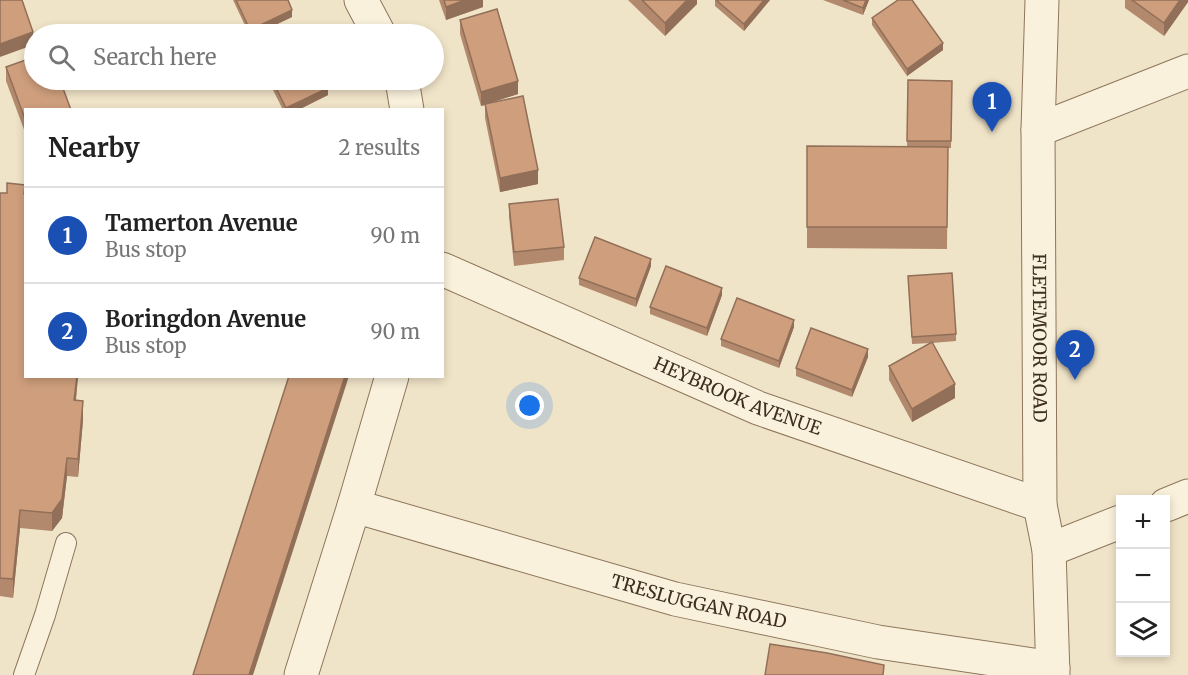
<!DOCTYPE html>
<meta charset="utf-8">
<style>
body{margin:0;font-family:Merriweather,serif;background:#f6f6f6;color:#222}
.controls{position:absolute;right:18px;bottom:18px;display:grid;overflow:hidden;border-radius:0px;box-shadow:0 3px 9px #0003}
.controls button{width:54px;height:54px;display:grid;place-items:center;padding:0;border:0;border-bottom:2px solid #e0e0e0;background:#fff;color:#222;font:30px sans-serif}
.you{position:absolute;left:530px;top:406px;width:21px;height:21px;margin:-15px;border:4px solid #fff;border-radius:50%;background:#1a73e8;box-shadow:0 0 0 9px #1a73e833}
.badge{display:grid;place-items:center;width:39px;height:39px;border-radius:50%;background:#2563eb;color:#fff;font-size:20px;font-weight:700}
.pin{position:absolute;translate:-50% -50px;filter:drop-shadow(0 2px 3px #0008)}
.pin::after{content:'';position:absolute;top:32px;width:21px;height:18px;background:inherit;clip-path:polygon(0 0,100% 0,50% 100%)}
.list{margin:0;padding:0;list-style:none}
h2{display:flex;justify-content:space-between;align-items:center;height:78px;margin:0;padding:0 24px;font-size:26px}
h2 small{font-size:20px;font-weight:400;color:#767676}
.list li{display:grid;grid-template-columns:39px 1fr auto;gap:18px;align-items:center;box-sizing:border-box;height:96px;padding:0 24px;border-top:2px solid #e0e0e0}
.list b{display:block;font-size:22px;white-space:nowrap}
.list p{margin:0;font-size:20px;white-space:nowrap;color:#767676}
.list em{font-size:20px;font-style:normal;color:#767676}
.icon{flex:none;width:33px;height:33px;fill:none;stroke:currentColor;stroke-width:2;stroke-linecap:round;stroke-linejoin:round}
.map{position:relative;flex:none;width:1188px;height:675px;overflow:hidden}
.search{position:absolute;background:#fff;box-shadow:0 3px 9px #0003;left:24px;top:24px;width:420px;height:66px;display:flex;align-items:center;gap:15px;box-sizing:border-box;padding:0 21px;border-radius:33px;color:#767676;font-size:22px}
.panel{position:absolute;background:#fff;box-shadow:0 3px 9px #0003;left:24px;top:108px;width:420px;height:270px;border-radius:0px}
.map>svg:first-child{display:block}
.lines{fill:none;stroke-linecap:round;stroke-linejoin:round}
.service-casing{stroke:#8d765c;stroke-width:22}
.minor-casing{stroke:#8d765c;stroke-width:35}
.tertiary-casing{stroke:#8d765c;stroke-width:35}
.service{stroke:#faf1dc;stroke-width:20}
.minor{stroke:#faf1dc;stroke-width:33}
.tertiary{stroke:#faf1dc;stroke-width:33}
.wall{fill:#b2896c}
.shaded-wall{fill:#916f58}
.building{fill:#cf9f7d;stroke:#916f58;stroke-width:1.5}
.labels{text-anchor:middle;stroke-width:4.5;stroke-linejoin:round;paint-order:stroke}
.street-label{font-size:18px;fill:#3d2e20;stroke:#f7eed8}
</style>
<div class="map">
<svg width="1188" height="675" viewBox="0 0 1188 675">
<rect width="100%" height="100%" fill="#f0e4c8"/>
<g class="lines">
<defs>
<polyline id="service" points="24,675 45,615 66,543"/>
<g id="minor">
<polyline points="361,0 379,34"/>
<polyline points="402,80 407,110"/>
<polyline points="1038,130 1188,71"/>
<path id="s1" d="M442,269L758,408L1040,505"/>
<polyline points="1166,505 1188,496"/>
<path id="s2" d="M354,506L675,599L878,642L1053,668"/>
<polyline points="1049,550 1120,522"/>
<polyline points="301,675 354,506 392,376"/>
</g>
<g id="tertiary">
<path id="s3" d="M1042,0L1038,130L1040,505L1049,550L1053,675"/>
</g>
</defs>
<use href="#service" class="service-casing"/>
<use href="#minor" class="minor-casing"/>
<use href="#tertiary" class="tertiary-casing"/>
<use href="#service" class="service"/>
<use href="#minor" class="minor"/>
<use href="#tertiary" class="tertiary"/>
</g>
<g class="wall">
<polygon points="233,0 288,0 292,17 256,34 249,34"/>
<polygon points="439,0 483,0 483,7 446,20"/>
<polygon points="628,0 697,0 697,4 665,36"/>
<polygon points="715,0 770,0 744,31 715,6"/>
<polygon points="823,0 869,0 863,15"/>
<polygon points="1125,0 1188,0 1188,2 1164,36 1125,8"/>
<polygon points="872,18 943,50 907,76 872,25"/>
<polygon points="460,20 518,94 487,104 538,184 500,192 485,118 485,105 481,106 460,34"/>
<polygon points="6,67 26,110 26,135 6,81"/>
<polygon points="268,80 324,80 328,95 298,110 283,110"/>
<polygon points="908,80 952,81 951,148 948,148 947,249 807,248 807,146 907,147"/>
<polygon points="0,193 25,194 78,376 76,400 83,420 78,477 67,476 62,518 52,531 20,528 13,598 0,596"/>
<polygon points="509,204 564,247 564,260 514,266 509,217"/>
<polygon points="651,266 636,307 579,285 579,278"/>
<polygon points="908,276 956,334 956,341 932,343 955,398 912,422 889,380 889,366 931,343 912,344"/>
<polygon points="722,295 707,336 650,314 650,307"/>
<polygon points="794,327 779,368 721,346 721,339"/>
<polygon points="868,357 852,397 796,376 796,368"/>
</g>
<g class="shaded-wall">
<polygon points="465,0 483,0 483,7 446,20 446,7"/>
<polygon points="687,0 697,0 697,4 665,36 665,23"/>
<polygon points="764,0 770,0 744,31 744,24"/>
<polygon points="866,0 869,0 863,15 863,8"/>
<polygon points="1180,0 1188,0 1188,2 1164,36 1164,23"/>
<polygon points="292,10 292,17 256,34 250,34 250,30"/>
<polygon points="33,32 33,45 0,57 0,44"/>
<polygon points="943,43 943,50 907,76 907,69"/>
<polygon points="518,81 518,94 481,106 481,92"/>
<polygon points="328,88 328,95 298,110 286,110 286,108"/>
<polygon points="538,170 538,184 500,192 500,178"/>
<polygon points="651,259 651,266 636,307 636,299"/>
<polygon points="722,288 722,295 707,336 707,328"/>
<polygon points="794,320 794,327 779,368 779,361"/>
<polygon points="868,349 868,357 852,397 852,390"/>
<polygon points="77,376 78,376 74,419 74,400"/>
<polygon points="345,376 349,376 253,675 249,675"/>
<polygon points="955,384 955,398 912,422 912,409"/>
<polygon points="83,401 83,420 78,477 78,459"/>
<polygon points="67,458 67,476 62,518 52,531 52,513"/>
<polygon points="20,510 20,528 13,598 13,579"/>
</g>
<g class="building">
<polygon points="0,0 22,0 33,32 0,44"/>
<polygon points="236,0 288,0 292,10 250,30"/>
<polygon points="444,0 465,0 446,7"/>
<polygon points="642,0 687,0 665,23"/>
<polygon points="716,0 764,0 744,24"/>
<polygon points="843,0 866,0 863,8"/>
<polygon points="898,0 912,0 943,43 907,69 872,18"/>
<polygon points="1132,0 1180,0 1164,23"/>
<polygon points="497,9 518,81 481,92 460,20"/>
<polygon points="298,28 301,34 285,34"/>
<polygon points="34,57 34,80 60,80 71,110 26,110 26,122 6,67"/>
<polygon points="272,80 324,80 328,88 286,108"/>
<polygon points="908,80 952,81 951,141 907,141"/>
<polygon points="523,96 538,170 500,178 485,104"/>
<polygon points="807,146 948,147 947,227 807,227"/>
<polygon points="7,183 25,185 24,194 26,194 26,376 77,376 74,400 83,401 78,459 67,458 62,499 52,513 20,510 13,579 0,578 0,193 7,193"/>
<polygon points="558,199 564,247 514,252 509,204"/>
<polygon points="595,237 651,259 636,299 579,278"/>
<polygon points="666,266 722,288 707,328 650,307"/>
<polygon points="952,273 956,334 912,337 908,276"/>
<polygon points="737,298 794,320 779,361 721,339"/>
<polygon points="811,328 868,349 852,390 796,368"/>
<polygon points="932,342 955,384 912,409 889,366"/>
<polygon points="289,376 345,376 249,675 193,675"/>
<polygon points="770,644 827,653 884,665 883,675 765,675"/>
</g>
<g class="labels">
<g class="street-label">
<text dy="6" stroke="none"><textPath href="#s3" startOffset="338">FLETEMOOR ROAD</textPath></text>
<text dy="6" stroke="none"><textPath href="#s1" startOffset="322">HEYBROOK AVENUE</textPath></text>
<text dy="6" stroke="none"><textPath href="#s2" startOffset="358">TRESLUGGAN ROAD</textPath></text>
</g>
</g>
</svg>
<div class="controls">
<button>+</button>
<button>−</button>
<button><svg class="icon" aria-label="layers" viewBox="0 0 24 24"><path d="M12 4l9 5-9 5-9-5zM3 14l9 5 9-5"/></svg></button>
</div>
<div class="you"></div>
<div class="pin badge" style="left:992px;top:132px;background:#1a4fb4">1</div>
<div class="pin badge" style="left:1075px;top:380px;background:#1a4fb4">2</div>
<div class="search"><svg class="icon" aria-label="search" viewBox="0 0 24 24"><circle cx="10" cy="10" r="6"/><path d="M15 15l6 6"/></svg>Search here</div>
<section class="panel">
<h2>Nearby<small>2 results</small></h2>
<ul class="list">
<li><span class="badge" style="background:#1a4fb4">1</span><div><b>Tamerton Avenue</b><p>Bus stop</p></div><em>90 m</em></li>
<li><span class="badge" style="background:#1a4fb4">2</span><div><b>Boringdon Avenue</b><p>Bus stop</p></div><em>90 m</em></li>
</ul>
</section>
</div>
